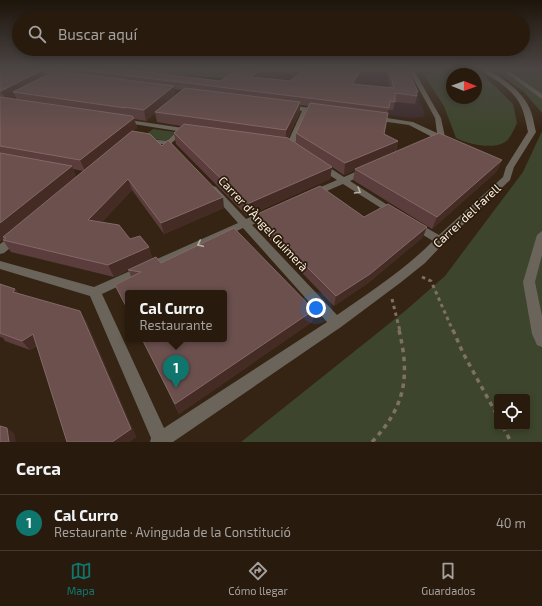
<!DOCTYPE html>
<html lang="es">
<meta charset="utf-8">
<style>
body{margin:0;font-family:"Exo 2",sans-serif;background:#34281c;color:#f1f3f6}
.controls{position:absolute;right:12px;bottom:12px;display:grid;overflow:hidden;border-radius:4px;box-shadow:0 2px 6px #0003}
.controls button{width:36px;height:36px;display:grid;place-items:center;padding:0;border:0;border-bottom:1px solid #44392e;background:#281b0e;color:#f1f3f6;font:20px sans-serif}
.compass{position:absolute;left:446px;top:68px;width:36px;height:36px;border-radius:50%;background:#281b0e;box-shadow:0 2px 6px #0003;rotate:91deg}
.you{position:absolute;left:316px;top:308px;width:14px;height:14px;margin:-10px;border:3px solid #fff;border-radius:50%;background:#1a73e8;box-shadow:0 0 0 6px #1a73e833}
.badge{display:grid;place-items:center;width:26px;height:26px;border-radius:50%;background:#0f766e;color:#fff;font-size:13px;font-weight:700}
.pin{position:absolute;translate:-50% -33px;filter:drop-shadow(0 1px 2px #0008)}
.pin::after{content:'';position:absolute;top:21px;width:14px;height:12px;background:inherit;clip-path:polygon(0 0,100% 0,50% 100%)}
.popup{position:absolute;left:125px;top:290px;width:102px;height:52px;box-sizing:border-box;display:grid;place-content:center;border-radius:4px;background:#281b0e;filter:drop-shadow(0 1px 3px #0005);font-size:13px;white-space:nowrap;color:#a5a19e}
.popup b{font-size:15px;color:#f1f3f6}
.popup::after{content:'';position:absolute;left:50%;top:100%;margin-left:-8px;border:8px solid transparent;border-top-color:#281b0e}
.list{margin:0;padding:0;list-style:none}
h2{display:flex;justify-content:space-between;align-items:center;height:52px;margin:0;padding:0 16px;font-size:17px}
h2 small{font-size:13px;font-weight:400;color:#a5a19e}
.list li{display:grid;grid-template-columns:26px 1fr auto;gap:12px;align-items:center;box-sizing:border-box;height:56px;padding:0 16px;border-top:1px solid #44392e}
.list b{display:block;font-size:15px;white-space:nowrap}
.list p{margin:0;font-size:13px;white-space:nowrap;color:#a5a19e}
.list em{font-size:13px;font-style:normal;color:#a5a19e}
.icon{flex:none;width:22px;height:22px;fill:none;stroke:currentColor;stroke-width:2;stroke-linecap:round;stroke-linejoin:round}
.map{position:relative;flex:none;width:542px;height:442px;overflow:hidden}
.search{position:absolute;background:#281b0e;box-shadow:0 2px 6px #0003;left:12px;right:12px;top:12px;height:44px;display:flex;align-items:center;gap:10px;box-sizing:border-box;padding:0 14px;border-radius:22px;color:#a5a19e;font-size:15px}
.sheet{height:108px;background:#281b0e}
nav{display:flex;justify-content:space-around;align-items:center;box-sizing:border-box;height:56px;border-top:1px solid #44392e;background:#281b0e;font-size:11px;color:#a5a19e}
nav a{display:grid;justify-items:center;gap:2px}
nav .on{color:#0f766e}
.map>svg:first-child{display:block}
.education{fill:#3d292d}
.green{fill:#3d462c;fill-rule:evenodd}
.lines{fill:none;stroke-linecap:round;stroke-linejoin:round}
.path-far1{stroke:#7f7061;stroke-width:3;stroke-dasharray:3.5 3.5;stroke-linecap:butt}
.path{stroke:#7f7061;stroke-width:3.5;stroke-dasharray:4.5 4.5;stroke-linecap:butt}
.minor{fill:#6a645a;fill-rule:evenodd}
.wall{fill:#5a3d3c;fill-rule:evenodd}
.shaded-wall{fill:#442b24}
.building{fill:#6b504e;stroke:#826966}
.oneway{stroke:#bab1a6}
.labels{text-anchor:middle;stroke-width:3.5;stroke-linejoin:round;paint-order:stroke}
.street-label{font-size:12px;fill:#fbf0e5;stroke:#2b1b0a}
</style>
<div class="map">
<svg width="542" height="442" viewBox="0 0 542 442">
<rect width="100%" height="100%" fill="#352413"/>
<polygon class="education" points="263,69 405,69 425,114 422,117 411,118 232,96"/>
<g class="green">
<polygon points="93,69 243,69 237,79"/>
<path d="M420,69H477L513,104L517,123C514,129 511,138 505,142C493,150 468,144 456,138L444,106ZM452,74H476V98H452Z"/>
<polygon points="493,69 542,69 542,113 524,92"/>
<polygon points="153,129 175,132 167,141 143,137"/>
<path d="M542,131V442H241L405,311L445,276L523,172ZM497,397H527V427H497Z"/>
</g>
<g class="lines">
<g class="path-far1">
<polyline points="422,277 431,281 453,331"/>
<polyline points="392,299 400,331"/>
</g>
<g class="path">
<polyline points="453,330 463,353 497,415"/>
<polyline points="503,427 511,442"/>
<path d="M372,442C406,406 410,376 399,330"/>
</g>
<g class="minor">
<polygon points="408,69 413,69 441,118 445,137 450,139 450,143 434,141 434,138 409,125 374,120 371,118 374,116 413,122 437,133 435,118"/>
<path d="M482,69H487C502,78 521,90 529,107C533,115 534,124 536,132L514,167L510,180L444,243L425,263L400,283L341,327L173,442H150L151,438L90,296L0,269V261L94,287L238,223L208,189L213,186L216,187L246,219L265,211H271L273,213L271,215L252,225L337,315C370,292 404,270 433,241L410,227L409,225L410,223H418L439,235L503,177L506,167L528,132C523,106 520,98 499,82C493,78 485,74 482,69ZM243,228L327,322L164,428L102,294Z"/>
<polygon points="501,69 506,69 542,94 542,99"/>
<polygon points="286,105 320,109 323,111 320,113 308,112 294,146 290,148 286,146 302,111 284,108 283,107"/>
<polygon points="123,119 190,129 194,131 190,133 185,132 169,145 144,142 140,140 141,138 167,141 177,131 121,122 121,120"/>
<polygon points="318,164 324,164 344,177 362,169 368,169 368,173 350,181 400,213 395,216 392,215 343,184 315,196 309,196 307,194 309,192 337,180 318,168"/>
<polygon points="542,231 542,255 535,282 542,316 542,347 537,345 532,334 523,282 537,235"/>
<polygon points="17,232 22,236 21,239 4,253 0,254 0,244"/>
</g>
</g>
<g class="wall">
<path d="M0,69H119L220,81L239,69H272L260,78L290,81L366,69L356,84L390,88L386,69H407L418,92L415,104L395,102L393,110H388L384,134L398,141L396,151L502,160L496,172L432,229L353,180L355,170L344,175L332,167L330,179L247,216L176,144L174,133L181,126L157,122L155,113L146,121L134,119L137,128L133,131L224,208L164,234L132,190L102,222L130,239L153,259L161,263L314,310L312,322L179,414L142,339H224L128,293V311L115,285L131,277L129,270L114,277L11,252L3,240L4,238L0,242ZM65,69L67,73L60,72ZM44,73L50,74L45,76ZM174,89L182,90L175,95ZM15,96L16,99L10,98ZM300,105L308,106L296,133V144L288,138L300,112ZM73,169L83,171L76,177Z"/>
<polygon points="255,215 364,217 423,237 368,283 334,306 256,225"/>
<polygon points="0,284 15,289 19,294 86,321 136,437 129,442 67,442 37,346 30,350 5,341 3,338 0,337"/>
</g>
<g class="shaded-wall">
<polygon points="53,69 65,69 56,74"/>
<polygon points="262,69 272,69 252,85 251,77"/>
<polygon points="362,69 366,69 351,92 352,84"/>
<polygon points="42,70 46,79 13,92 15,96 6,100 1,91"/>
<polygon points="174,86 175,96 155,112 155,113 146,121 144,110"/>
<polygon points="416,92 418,92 416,100 417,96"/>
<polygon points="300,102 300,112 286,141 286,130"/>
<polygon points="134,118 137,128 85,171 80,160"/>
<polygon points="398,141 395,152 355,169 355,170 344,175 345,163"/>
<polygon points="502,160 496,172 432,229 437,217"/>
<polygon points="72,166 77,178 3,237 4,238 0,242 0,223"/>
<polygon points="332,167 330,179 247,216 247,204"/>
<polygon points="128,179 132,190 93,232 88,220"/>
<polygon points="223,197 224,208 164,234 161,223"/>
<polygon points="427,227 423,237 368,283 334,306 336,296"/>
<polygon points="149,247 153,259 114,277 108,265"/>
<polygon points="15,289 23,299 13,292"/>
<polygon points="314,310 312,322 179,414 175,404"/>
<polygon points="80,311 86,321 136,437 129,442 112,442"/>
<polygon points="33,334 41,343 30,350 22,341"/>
<polygon points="7,428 14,433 16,442 9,442"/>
</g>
<g class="building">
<polygon points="0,69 30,69 42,70 1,91 0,91"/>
<polygon points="74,69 119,69 220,81 239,69 262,69 251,77 290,81 304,69 362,69 352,84 394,88 389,69 407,69 418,92 416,92 417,96 395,93 395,102 390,101 389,108"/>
<polygon points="55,71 174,86 144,110 124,107 125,108 13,92"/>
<polygon points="185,88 300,102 286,130 155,112"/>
<polygon points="0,97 132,116 134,118 80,160 0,146"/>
<polygon points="310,103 388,113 384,134 398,141 345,163 296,133"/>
<polygon points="184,124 288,138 332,167 247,204 174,133"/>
<polygon points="132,131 150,134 162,146 168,140 223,197 161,223 128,179 88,220 119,225 130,239 140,236 149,247 108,265 3,240 6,238 3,237"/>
<polygon points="439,133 502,160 437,217 355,169"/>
<polygon points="0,153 72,166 0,223"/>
<polygon points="320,186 364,217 388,204 427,227 370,274 336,296 255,215"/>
<polygon points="234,228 314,310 175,404 142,339 224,339 224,293 128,293 128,310 115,285 141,272 128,270 156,257 161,263"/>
<polygon points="0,284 15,289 13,292 80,311 131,429 112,442 67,442 33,334 22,341 0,333"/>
<polygon points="0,426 7,428 9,442 0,442"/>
</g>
<defs><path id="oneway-chevron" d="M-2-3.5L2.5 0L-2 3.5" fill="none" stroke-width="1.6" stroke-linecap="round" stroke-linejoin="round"/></defs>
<g class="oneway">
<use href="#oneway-chevron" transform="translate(358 191) rotate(31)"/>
<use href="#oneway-chevron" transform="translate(200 244) rotate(155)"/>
</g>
<linearGradient id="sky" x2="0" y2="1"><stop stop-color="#1d140a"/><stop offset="0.53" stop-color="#4b4544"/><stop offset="1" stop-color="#4b4544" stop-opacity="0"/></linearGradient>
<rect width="542" height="130" fill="url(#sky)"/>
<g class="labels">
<g class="street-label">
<text transform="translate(467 216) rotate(-43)" y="4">Carrer del Farell</text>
<text transform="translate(263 224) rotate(47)" y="4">Carrer d'Àngel Guimerà</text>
</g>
</g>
</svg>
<div class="controls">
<button><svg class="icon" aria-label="locate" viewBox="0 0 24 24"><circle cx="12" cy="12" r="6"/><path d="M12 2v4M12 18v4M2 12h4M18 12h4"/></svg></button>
</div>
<svg class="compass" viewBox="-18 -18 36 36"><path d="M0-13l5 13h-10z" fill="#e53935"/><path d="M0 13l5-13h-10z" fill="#a5a19e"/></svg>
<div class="you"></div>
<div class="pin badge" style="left:176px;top:388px">1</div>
<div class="popup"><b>Cal Curro</b>Restaurante</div>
<div class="search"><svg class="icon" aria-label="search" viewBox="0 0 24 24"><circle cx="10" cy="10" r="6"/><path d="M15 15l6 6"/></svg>Buscar aquí</div>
</div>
<section class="sheet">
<h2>Cerca<small></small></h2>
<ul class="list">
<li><span class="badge">1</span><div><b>Cal Curro</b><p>Restaurante · Avinguda de la Constitució</p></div><em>40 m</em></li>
</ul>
</section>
<nav>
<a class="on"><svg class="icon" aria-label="map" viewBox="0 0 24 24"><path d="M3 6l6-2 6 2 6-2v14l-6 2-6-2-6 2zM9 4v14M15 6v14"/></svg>Mapa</a>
<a><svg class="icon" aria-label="directions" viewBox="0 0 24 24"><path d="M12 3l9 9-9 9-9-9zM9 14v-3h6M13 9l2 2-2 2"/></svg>Cómo llegar</a>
<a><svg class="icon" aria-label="saved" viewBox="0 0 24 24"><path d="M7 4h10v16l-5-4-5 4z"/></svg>Guardados</a>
</nav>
